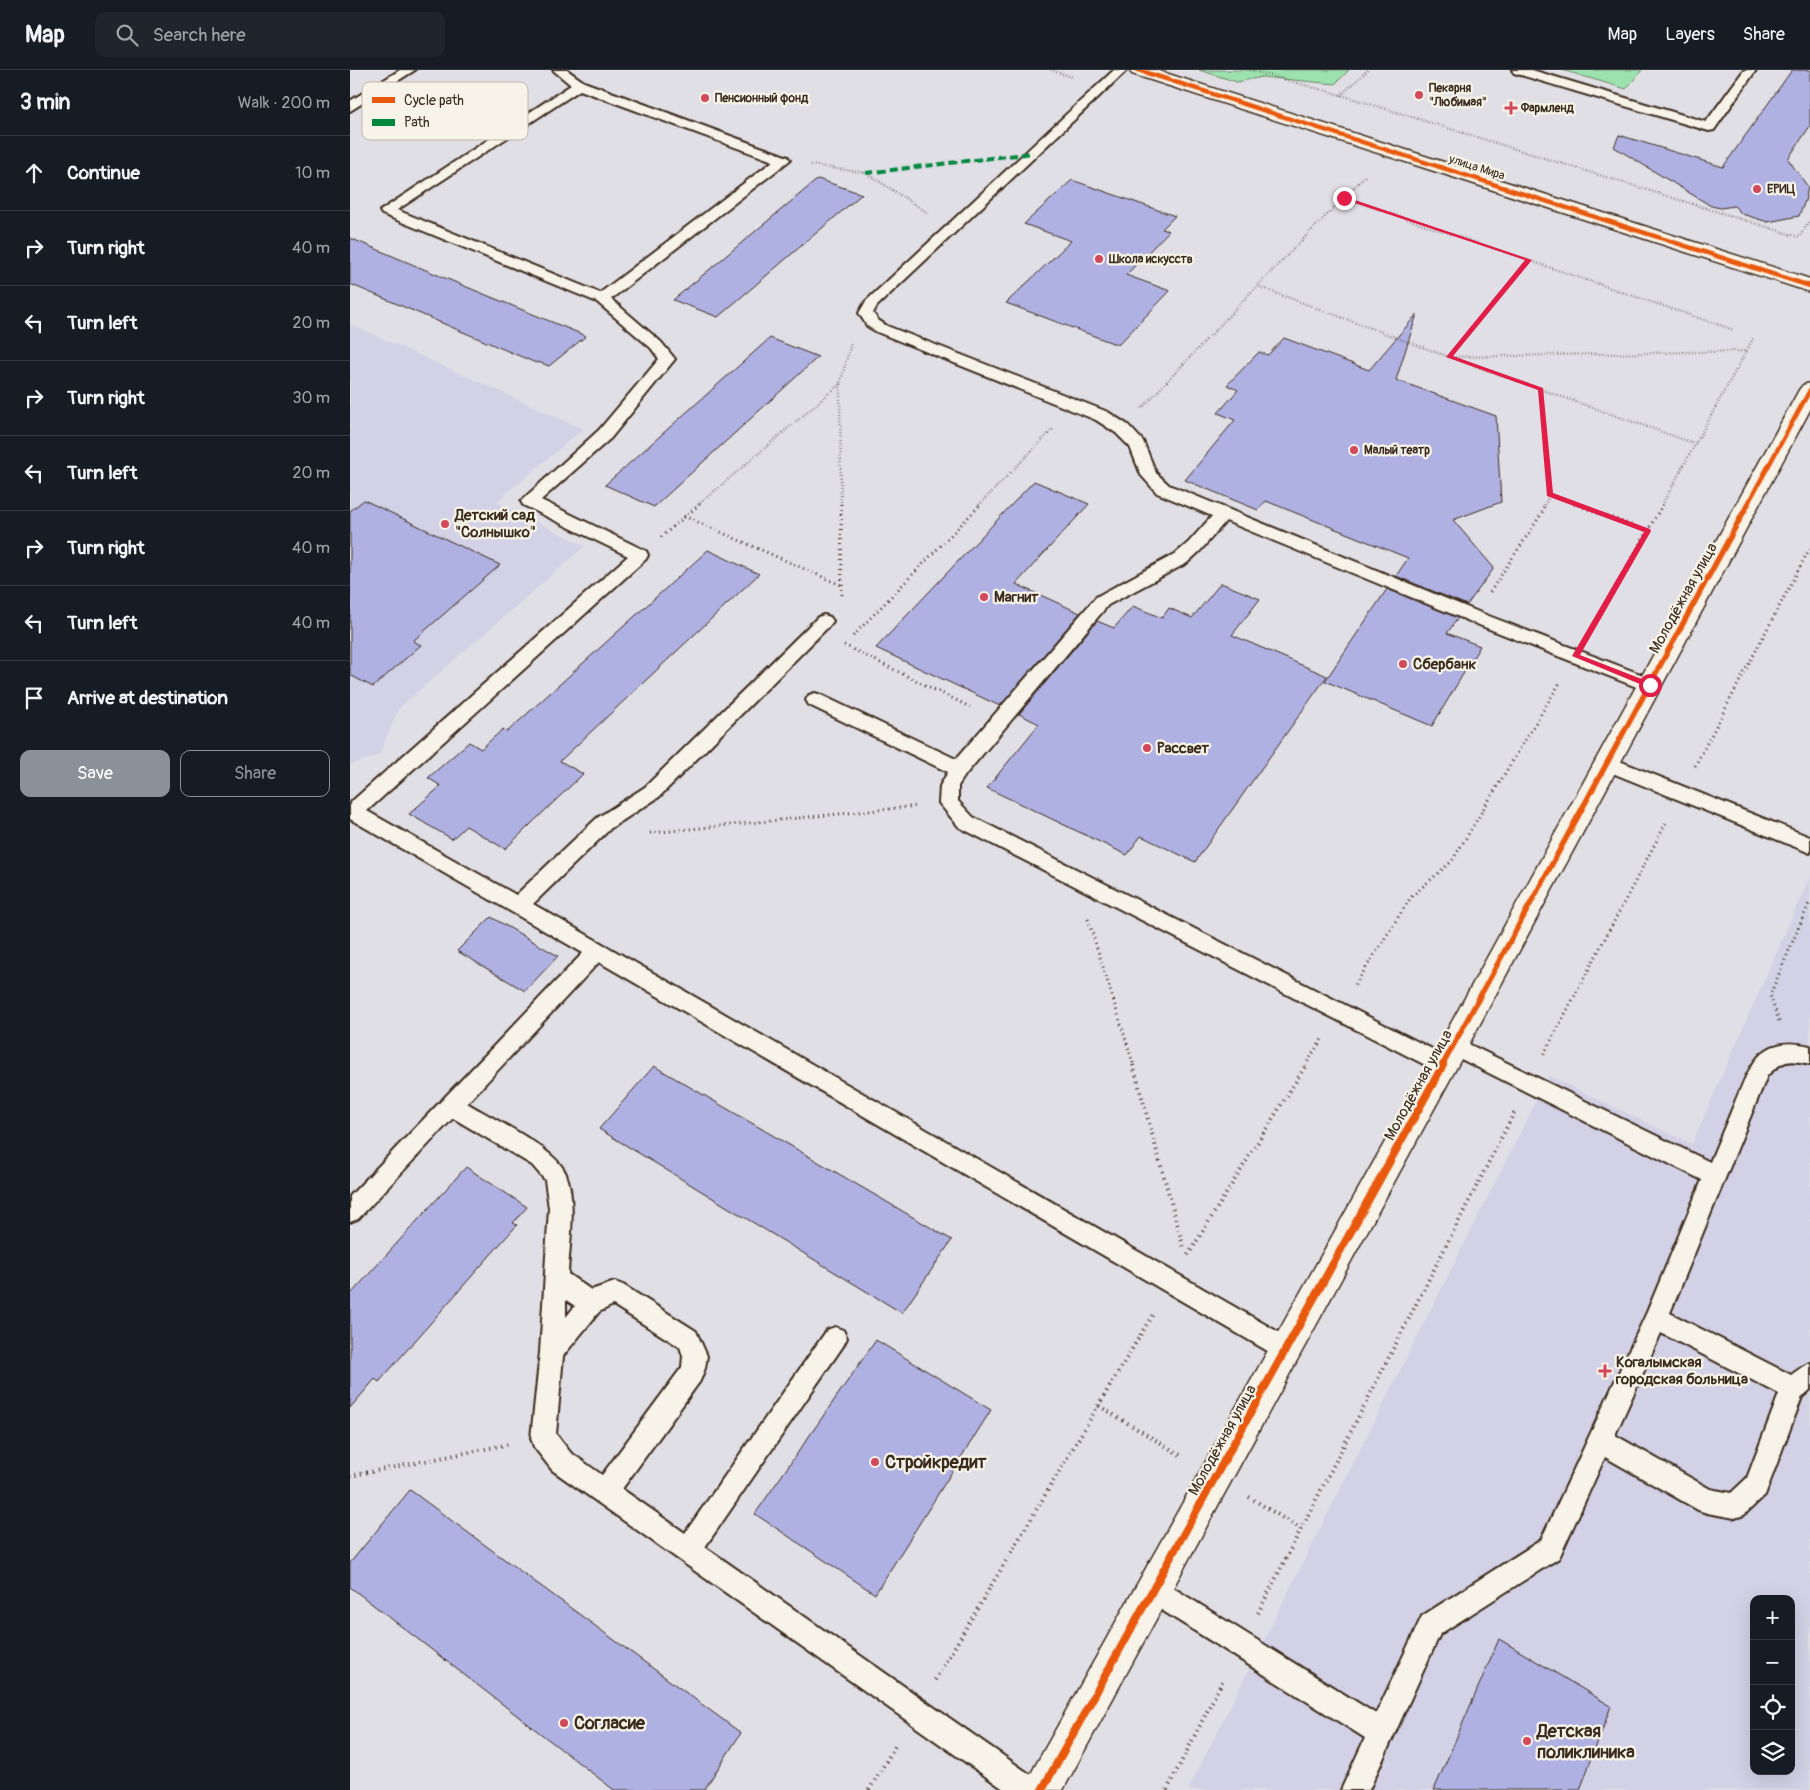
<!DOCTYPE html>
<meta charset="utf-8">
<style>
body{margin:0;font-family:Pangolin,sans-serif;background:#20242c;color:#f1f3f6}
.controls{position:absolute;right:15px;bottom:15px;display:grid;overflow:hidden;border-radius:10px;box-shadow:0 5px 20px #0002}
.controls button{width:45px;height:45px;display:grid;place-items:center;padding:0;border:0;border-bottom:1px solid #363941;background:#171b24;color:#f1f3f6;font:25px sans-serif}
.stop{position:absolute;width:15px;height:15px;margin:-11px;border:4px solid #e11d48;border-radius:50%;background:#fff}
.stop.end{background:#e11d48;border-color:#fff;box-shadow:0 1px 5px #0008}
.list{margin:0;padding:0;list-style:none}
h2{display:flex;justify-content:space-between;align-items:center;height:65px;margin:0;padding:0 20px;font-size:21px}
h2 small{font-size:16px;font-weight:400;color:#9ea1a6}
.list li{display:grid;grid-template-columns:32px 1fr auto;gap:15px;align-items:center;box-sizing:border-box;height:75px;padding:0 20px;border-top:1px solid #363941}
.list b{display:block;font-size:19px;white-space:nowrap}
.list em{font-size:16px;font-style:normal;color:#9ea1a6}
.actions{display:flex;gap:10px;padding:15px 20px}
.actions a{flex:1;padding:11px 0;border:1px solid #8c9099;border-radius:10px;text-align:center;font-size:18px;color:#8c9099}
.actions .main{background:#8c9099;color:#fff}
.icon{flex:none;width:28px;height:28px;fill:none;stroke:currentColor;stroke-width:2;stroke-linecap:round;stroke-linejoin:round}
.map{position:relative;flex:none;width:1460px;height:1720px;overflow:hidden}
header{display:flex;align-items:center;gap:30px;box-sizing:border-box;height:70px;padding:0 25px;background:#171b24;border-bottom:1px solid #363941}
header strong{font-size:24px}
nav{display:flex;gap:28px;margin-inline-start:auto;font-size:18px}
.search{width:350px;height:45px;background:#20242c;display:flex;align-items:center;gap:12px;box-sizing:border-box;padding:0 18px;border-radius:10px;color:#9ea1a6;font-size:19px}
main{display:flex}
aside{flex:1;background:#171b24}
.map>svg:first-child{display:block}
.built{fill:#d2d1e5;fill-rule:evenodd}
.green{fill:#9ce2af;stroke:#6c8666}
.building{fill:#afb1e3;stroke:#3b2a1e}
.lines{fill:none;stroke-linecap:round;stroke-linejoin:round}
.service-casing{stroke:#3b2a1e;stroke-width:4}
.tertiary-casing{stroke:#3b2a1e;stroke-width:3}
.path-far2{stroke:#3b2a1e;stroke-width:2.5;stroke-dasharray:0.5 2.5;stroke-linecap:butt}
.path-far1{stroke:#3b2a1e;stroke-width:3;stroke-dasharray:1 4;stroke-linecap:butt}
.path{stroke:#3b2a1e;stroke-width:4;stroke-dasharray:1 4.5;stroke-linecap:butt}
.service{fill:#f7f3e8;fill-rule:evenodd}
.tertiary{fill:#f7f3e8;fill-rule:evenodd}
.quiet{stroke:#00873e;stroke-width:4;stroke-dasharray:8 4;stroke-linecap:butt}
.cycleway-far2-casing{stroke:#f7f3e8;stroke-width:7}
.cycleway-far1-casing{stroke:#f7f3e8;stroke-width:9}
.cycleway-casing{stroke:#f7f3e8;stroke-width:11}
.cycleway-far2{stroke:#e8590c;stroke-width:4.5}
.cycleway-far1{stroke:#e8590c;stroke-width:5.5}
.cycleway{stroke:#e8590c;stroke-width:8}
.route{fill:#e11d48}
.poi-dot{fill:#d1495b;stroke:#f7f3e8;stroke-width:2}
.labels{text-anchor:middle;stroke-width:4.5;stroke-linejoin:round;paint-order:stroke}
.far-poi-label{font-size:12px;font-weight:bold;fill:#3b2a1e;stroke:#f7f3e8;text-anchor:start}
.far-street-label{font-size:12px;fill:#3b2a1e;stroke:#f7f3e8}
.poi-label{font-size:15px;font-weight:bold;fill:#3b2a1e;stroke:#f7f3e8;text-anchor:start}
.street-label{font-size:15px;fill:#3b2a1e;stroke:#f7f3e8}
.near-poi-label{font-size:18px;font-weight:bold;fill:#3b2a1e;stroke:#f7f3e8;text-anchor:start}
.key{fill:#f7f3e8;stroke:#bfb7ab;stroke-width:1}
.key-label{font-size:14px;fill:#3b2a1e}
</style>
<header>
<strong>Map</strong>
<div class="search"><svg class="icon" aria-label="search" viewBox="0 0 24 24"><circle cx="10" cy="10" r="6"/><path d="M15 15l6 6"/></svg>Search here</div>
<nav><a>Map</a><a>Layers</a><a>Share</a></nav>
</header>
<main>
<aside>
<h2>3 min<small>Walk · 200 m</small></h2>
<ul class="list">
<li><svg class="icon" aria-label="ahead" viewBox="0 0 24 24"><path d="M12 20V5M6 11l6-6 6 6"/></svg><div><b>Continue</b></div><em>10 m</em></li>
<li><svg class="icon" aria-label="right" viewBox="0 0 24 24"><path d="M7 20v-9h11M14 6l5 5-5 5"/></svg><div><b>Turn right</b></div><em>40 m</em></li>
<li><svg class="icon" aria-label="left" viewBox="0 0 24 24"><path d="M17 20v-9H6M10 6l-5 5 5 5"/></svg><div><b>Turn left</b></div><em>20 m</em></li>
<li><svg class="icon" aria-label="right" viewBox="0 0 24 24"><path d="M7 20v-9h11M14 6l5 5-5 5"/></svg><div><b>Turn right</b></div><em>30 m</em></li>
<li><svg class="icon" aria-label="left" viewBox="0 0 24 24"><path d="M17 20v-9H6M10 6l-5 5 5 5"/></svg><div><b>Turn left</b></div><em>20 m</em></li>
<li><svg class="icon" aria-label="right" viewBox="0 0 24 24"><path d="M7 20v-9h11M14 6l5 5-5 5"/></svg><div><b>Turn right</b></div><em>40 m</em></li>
<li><svg class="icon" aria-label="left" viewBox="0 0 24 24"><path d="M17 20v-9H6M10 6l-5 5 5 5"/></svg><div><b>Turn left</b></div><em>40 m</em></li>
<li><svg class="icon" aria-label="arrive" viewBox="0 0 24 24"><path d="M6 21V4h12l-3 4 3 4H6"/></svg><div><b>Arrive at destination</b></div></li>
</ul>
<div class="actions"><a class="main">Save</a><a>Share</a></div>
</aside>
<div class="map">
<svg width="1460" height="1720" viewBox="0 0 1460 1720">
<rect width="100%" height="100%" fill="#e1dfe6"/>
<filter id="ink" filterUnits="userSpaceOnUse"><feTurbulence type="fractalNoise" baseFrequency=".02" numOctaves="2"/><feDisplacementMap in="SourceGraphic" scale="10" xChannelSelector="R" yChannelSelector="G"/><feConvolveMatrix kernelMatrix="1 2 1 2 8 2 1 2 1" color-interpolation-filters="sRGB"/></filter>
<g filter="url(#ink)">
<g class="built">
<polygon points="0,254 233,359 146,432 235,476 49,638 29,685 0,695"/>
<path d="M1460,806V1720H838L1199,1006L1342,1074ZM1404,1529H1441V1701H1404Z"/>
</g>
<g class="green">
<polygon points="849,0 999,0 985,14 912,7 887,12"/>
<polygon points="1212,0 1292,0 1276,19"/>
</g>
<g class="building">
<polygon points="1442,0 1460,0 1460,56 1438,89 1458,117 1455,131 1449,146 1418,152 1392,144 1384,136 1371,138 1361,136 1264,77 1269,65 1373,97"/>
<polygon points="468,109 512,124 368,247 323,230"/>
<polygon points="722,110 825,146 812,159 819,161 776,205 820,221 768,275 656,233 721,171 674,154"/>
<polygon points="0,168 90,206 236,266 199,296 188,292 186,293 0,214"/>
<polygon points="1067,244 1046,310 1146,346 1151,432 1103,450 1144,498 1117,535 1046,506 1058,488 916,431 908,440 835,410 885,350 868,343 888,320 877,315 909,282 918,285 934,268 1019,300"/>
<polygon points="420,268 468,287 304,437 255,415"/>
<polygon points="684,411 739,434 666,514 730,543 650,636 526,578"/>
<polygon points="14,430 150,495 63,571 71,575 23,617 0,605 0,441"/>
<polygon points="358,480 409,504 210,691 233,704 155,779 116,756 102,769 59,744 91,716 78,708 119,672 131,679 153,659 157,662"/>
<polygon points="871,513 910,529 882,565 977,606 845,792 791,766 777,785 637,718 689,654 669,644 747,551 764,558 783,536 812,548 819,538 842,548"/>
<polygon points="1037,519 1108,548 1097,563 1130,576 1082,656 975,611"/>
<polygon points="141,847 208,886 175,921 107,881"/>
<polygon points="304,996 602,1170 552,1243 249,1059"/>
<polygon points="116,1097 177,1137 163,1153 167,1155 99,1232 29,1312 25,1309 0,1338 0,1225"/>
<polygon points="526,1270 641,1340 525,1524 405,1444"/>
<polygon points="60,1420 391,1663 354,1720 264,1720 0,1517 0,1493"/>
<polygon points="1149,1569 1261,1636 1230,1720 1084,1720"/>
</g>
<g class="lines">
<defs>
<g id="service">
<polygon points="50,0 65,0 0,41 0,31"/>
<path d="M203,0H217L234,12L438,87L440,90L261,229L311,272L325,289L261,368L191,430L296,481L298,485L296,489L17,741L166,825L247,748L295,717L468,547L474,545L480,547L483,551L480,555L309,727L261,758L183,834L944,1271L948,1279L944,1287L936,1291L928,1287L249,892L117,1033C141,1048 206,1078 216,1104C227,1132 219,1175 218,1204L241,1220L265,1212L273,1215L346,1261L357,1286L355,1298L350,1311L272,1419L335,1463L477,1260L485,1257L493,1260L497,1268L493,1276L355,1477L688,1710L692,1720H655L202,1400L184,1377L181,1368L190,1282L199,1138L195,1110L182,1095L103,1048L8,1149L0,1152V1126L233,883L0,749V733L278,486L173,435L171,431L249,360L309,289L301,278L247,232L32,144L30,141L221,15ZM230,20L423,91L250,223L47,140ZM216,1230L225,1236L216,1247ZM263,1235L330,1277L333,1286L332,1297L252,1405L220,1382L206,1364L213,1286L249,1242Z"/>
<polygon points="764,0 777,0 527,236 523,243 528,250 537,256 758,342 778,355 793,371 806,403 819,415 1131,543 1306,610 1309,615 1306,620 1300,622 1294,620 1119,551 876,451 850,481 837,493 758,535 616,704 608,716 608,731 623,747 1100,988 1104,995 1100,1002 1093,1004 609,757 589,733 590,716 598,702 459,635 456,630 459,625 465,623 471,625 606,689 746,527 825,484 838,473 862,446 807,423 791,405 780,377 766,363 746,350 527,262 517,256 509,243 516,231"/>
<polygon points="1162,0 1182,0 1356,52 1394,0 1406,0 1364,60 1359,61 1164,3"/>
<polygon points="1257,686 1460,767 1460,783 1250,698 1248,693 1250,688"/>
<path d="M1104,967L1360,1092C1368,1072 1377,1052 1385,1032C1401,994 1411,964 1460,976V994C1438,989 1433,990 1417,1006L1320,1243L1441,1305L1452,1297L1460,1293V1320L1452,1327L1415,1425L1394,1445L1385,1448L1357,1443L1348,1440L1255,1387L1209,1488L1090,1564L1019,1720H991L1015,1668L794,1529L790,1520L794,1511L803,1507L812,1511L1026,1644L1072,1546L1191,1470L1297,1242L1352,1110L1097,982L1094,976L1097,970ZM1311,1263L1429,1324L1397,1408L1381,1423L1360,1419L1265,1365Z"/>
</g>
<g id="tertiary">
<polygon points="779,0 806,0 1460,209 1460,222 782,4"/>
<polygon points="1460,313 1460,340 1103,1004 713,1720 673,1720 679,1707 1083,986 1449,320 1453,315"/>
</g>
</defs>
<use href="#service" class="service-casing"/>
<use href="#tertiary" class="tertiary-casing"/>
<g class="path-far2">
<polyline points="701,0 722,7"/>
<polyline points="900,0 991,25 1449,167 1460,150"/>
<polyline points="991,25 1018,0"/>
<polyline points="461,95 516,103 578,143"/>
<polyline points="995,128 1384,260"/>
<polyline points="907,216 1099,287 1346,374"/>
<polyline points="1099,287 1179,190"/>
<polyline points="1102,287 1397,281"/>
<polyline points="1191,319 1199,425"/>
<polyline points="792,338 907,216 1016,105"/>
<polyline points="348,435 490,314"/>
<polyline points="491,435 490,314 501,273"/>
<polyline points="629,435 704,358"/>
<polyline points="1195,435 1199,425 1227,435"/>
<polyline points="1312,435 1404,267"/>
</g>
<g class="path-far1">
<polyline points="491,434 492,528"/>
<polyline points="1224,434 1298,461"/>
<polyline points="334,446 491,515"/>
<polyline points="311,467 350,434"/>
<polyline points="1140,522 1192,443 1195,434"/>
<polyline points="1240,561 1313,434"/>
<polyline points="503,566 631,434"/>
<polyline points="494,575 620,637"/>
<polyline points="1345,696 1460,478"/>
<polyline points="300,763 568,736"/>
<polyline points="738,849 784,996"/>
<polyline points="1005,915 1061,827 1102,791 1211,611"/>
<polyline points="1429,951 1420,925 1460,831"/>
<polyline points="1194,984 1317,751"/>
<polyline points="955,996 972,969"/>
</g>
<g class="path">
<polyline points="783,995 834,1179"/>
<polyline points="838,1185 956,995"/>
<polyline points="749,1336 832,1386"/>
<polyline points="0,1406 160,1374"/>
<polyline points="899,1427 951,1459"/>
<polyline points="908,1543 1165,1041"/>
<polyline points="585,1610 804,1242"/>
<polyline points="519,1720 547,1673"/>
<polyline points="817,1720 874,1608"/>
</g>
<use href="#service" class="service"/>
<use href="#tertiary" class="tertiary"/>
<polyline class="quiet" points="516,103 683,83"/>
<defs>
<g id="cycleway-far2">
<polyline points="788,0 1460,216"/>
<polyline points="1397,435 1460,320"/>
</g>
<polyline id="cycleway-far1" points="1092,996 1398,434"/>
<polyline id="cycleway" points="692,1720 1093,995"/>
</defs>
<use href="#cycleway-far2" class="cycleway-far2-casing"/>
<use href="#cycleway-far1" class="cycleway-far1-casing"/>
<use href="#cycleway" class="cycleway-casing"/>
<use href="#cycleway-far2" class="cycleway-far2"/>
<use href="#cycleway-far1" class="cycleway-far1"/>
<use href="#cycleway" class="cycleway"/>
</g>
</g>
<polygon class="route" points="993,126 1182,190 1103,286 1193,318 1203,423 1300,459 1301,461 1230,585 1302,613 1302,617 1297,617 1222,586 1294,462 1197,426 1188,320 1096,287 1175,190 993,129"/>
<g class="poi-dot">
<circle cx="1069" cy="25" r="5"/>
<circle cx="355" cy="28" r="5"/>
<path d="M1158.5 30.5h5v5h5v5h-5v5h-5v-5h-5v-5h5z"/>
<circle cx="1407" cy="119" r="5"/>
<circle cx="749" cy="189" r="5"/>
<circle cx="1004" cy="380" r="5"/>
<circle cx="95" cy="454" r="5"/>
<circle cx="634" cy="527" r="5"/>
<circle cx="1053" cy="594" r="5"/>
<circle cx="797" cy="678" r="5"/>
<path d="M1252.5 1293.5h5v5h5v5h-5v5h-5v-5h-5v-5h5z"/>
<circle cx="525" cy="1392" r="5"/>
<circle cx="214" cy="1653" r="5"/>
<circle cx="1177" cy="1671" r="5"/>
</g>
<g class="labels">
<g class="far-poi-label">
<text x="1079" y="22">Пекарня<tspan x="1079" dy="14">"Любимая"</tspan></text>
<text x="365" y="32">Пенсионный фонд</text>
<text x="1171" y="42">Фармленд</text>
<text x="1417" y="123">ЕРИЦ</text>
<text x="759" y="193">Школа искусств</text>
<text x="1014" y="384">Малый театр</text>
</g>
<g class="far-street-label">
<text transform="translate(1127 97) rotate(18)" y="4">улица Мира</text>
</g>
<g class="poi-label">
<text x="105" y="450">Детский сад<tspan x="105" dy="17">"Солнышко"</tspan></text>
<text x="644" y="532">Магнит</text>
<text x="1063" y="599">Сбербанк</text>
<text x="807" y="683">Рассвет</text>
<text x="1266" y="1297">Когалымская<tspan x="1266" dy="17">городская больница</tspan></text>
</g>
<g class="street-label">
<text transform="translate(1333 528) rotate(-61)" y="5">Молодёжная улица</text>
<text transform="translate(1068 1015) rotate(-61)" y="5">Молодёжная улица</text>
<text transform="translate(872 1370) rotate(-61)" y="5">Молодёжная улица</text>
</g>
<g class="near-poi-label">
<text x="535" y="1398">Стройкредит</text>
<text x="224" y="1659">Согласие</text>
<text x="1187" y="1667">Детская<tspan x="1187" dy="21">поликлиника</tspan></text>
</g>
</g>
<rect x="12" y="12" width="166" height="58" rx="8" class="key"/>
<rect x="22" y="27" width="23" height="6" fill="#e8590c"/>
<rect x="22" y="49" width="23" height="7" fill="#00873e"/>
<g class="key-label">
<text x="54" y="35">Cycle path</text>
<text x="54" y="57">Path</text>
</g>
</svg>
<div class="controls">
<button>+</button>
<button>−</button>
<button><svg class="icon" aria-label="locate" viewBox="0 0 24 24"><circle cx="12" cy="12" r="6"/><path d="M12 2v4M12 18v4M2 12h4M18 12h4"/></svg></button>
<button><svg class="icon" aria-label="layers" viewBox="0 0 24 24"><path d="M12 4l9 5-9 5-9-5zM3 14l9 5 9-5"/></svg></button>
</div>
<div class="stop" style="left:1300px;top:615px"></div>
<div class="stop end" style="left:994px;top:128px"></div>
</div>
</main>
